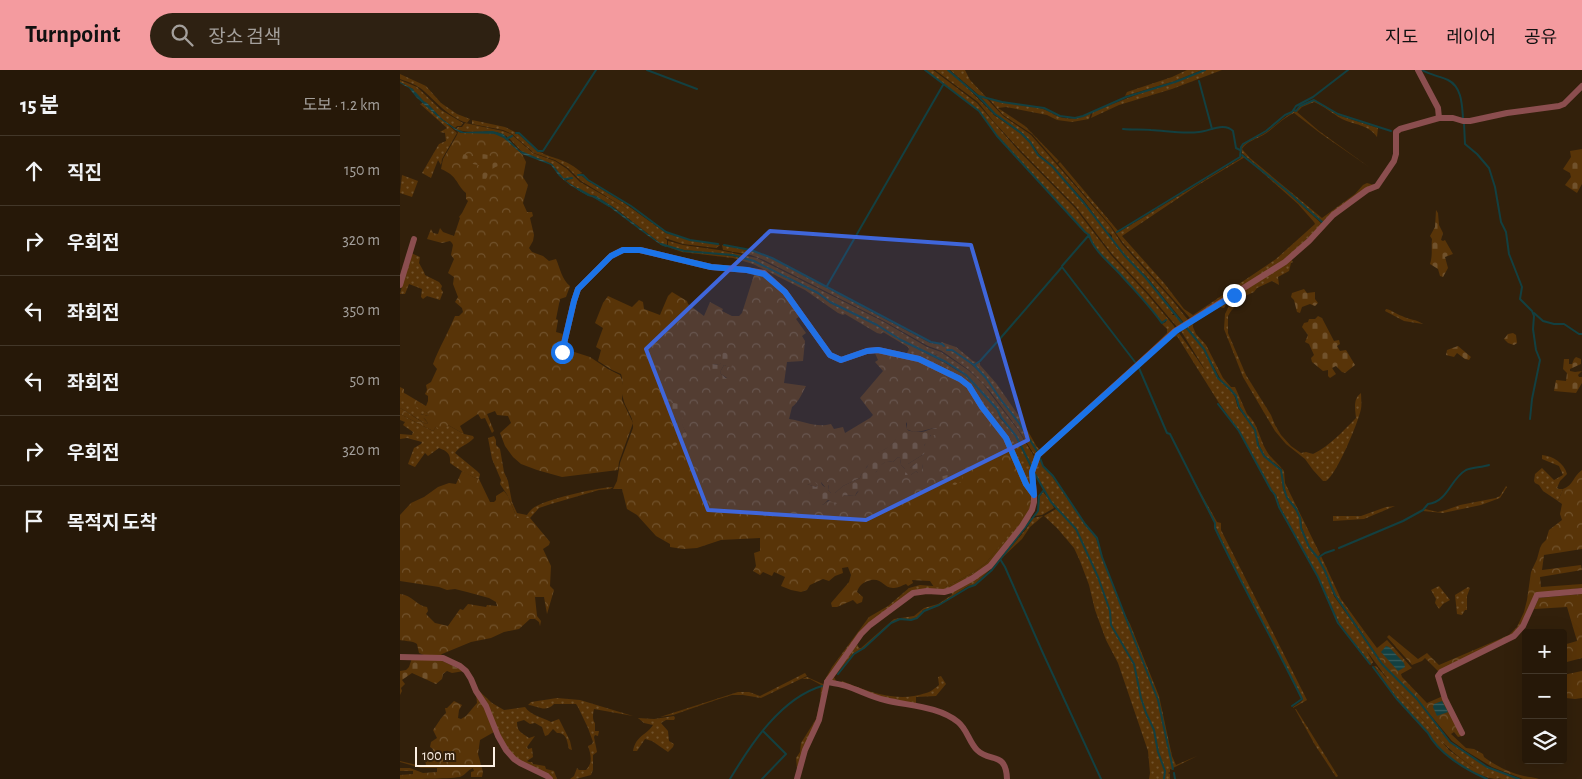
<!DOCTYPE html>
<html lang="ko">
<meta charset="utf-8">
<style>
body{margin:0;font-family:"Alegreya Sans","Noto Sans KR",sans-serif;background:#2e2112;color:#f1f3f6}
.controls{position:absolute;right:15px;bottom:15px;display:grid;overflow:hidden;border-radius:5px;box-shadow:0 5px 20px #0002}
.controls button{width:45px;height:45px;display:grid;place-items:center;padding:0;border:0;border-bottom:1px solid #423729;background:#261808;color:#f1f3f6;font:25px sans-serif}
.scale{position:absolute;left:15px;bottom:12px;width:80px;box-sizing:border-box;padding-left:5px;border:2px solid #fdf0e4;border-top:0;font-size:14px;line-height:18px;white-space:nowrap;color:#fdf0e4;-webkit-text-stroke:4px #32200b;paint-order:stroke}
.stop{position:absolute;width:15px;height:15px;margin:-11px;border:4px solid #1a73e8;border-radius:50%;background:#fff}
.stop.end{background:#1a73e8;border-color:#fff;box-shadow:0 1px 5px #0008}
.list{margin:0;padding:0;list-style:none}
h2{display:flex;justify-content:space-between;align-items:center;height:65px;margin:0;padding:0 20px;font-size:21px}
h2 small{font-size:16px;font-weight:400;color:#a4a09c}
.list li{display:grid;grid-template-columns:32px 1fr auto;gap:15px;align-items:center;box-sizing:border-box;height:70px;padding:0 20px;border-top:1px solid #423729}
.list b{display:block;font-size:19px;white-space:nowrap}
.list em{font-size:16px;font-style:normal;color:#a4a09c}
.icon{flex:none;width:28px;height:28px;fill:none;stroke:currentColor;stroke-width:2;stroke-linecap:round;stroke-linejoin:round}
.map{position:relative;flex:none;width:1182px;height:709px;overflow:hidden}
header{display:flex;align-items:center;gap:30px;box-sizing:border-box;height:70px;padding:0 25px;background:#f49b9f;color:#111}
header strong{font-size:24px}
nav{display:flex;gap:28px;margin-inline-start:auto;font-size:18px}
.search{width:350px;height:45px;background:#2e2112;display:flex;align-items:center;gap:12px;box-sizing:border-box;padding:0 18px;border-radius:28px;color:#a4a09c;font-size:19px}
main{display:flex}
aside{flex:1;background:#261808}
.map>svg:first-child{display:block}
.grass{fill:url(#grass-dots);fill-rule:evenodd}
.forest{fill:url(#forest-crowns);fill-rule:evenodd}
.cemetery{fill:url(#cemetery-stones)}
.water{fill:url(#water-rules)}
.lines{fill:none;stroke-linecap:round;stroke-linejoin:round}
.stream{stroke:#134041;stroke-width:2}
.minor{stroke:#8b4e4f;stroke-width:6}
.route{stroke:#1a73e8;stroke-width:6}
.marked{fill:#3f66da;fill-opacity:0.2;stroke:#3f66da;stroke-width:4;stroke-linejoin:round}
</style>
<header>
<strong>Turnpoint</strong>
<div class="search"><svg class="icon" aria-label="search" viewBox="0 0 24 24"><circle cx="10" cy="10" r="6"/><path d="M15 15l6 6"/></svg>장소 검색</div>
<nav><a>지도</a><a>레이어</a><a>공유</a></nav>
</header>
<main>
<aside>
<h2>15 분<small>도보 · 1.2 km</small></h2>
<ul class="list">
<li><svg class="icon" aria-label="ahead" viewBox="0 0 24 24"><path d="M12 20V5M6 11l6-6 6 6"/></svg><div><b>직진</b></div><em>150 m</em></li>
<li><svg class="icon" aria-label="right" viewBox="0 0 24 24"><path d="M7 20v-9h11M14 6l5 5-5 5"/></svg><div><b>우회전</b></div><em>320 m</em></li>
<li><svg class="icon" aria-label="left" viewBox="0 0 24 24"><path d="M17 20v-9H6M10 6l-5 5 5 5"/></svg><div><b>좌회전</b></div><em>350 m</em></li>
<li><svg class="icon" aria-label="left" viewBox="0 0 24 24"><path d="M17 20v-9H6M10 6l-5 5 5 5"/></svg><div><b>좌회전</b></div><em>50 m</em></li>
<li><svg class="icon" aria-label="right" viewBox="0 0 24 24"><path d="M7 20v-9h11M14 6l5 5-5 5"/></svg><div><b>우회전</b></div><em>320 m</em></li>
<li><svg class="icon" aria-label="arrive" viewBox="0 0 24 24"><path d="M6 21V4h12l-3 4 3 4H6"/></svg><div><b>목적지 도착</b></div></li>
</ul>
</aside>
<div class="map">
<svg width="1182" height="709" viewBox="0 0 1182 709">
<defs>
<pattern id="grass-dots" width="8" height="8" patternUnits="userSpaceOnUse" patternTransform="scale(1.25)"><rect width="8" height="8" fill="#583408"/><path d="M2 2h.1M6 6h.1" fill="none" stroke="#71522c" stroke-width="1.8" stroke-linecap="round"/></pattern>
<pattern id="forest-crowns" width="20" height="18" patternUnits="userSpaceOnUse" patternTransform="scale(1.25)"><rect width="20" height="18" fill="#583408"/><path d="M2 6a3 3 0 1 1 6 0M12 15a3 3 0 1 1 6 0" fill="none" stroke="#71522c"/></pattern>
<pattern id="cemetery-stones" width="16" height="16" patternUnits="userSpaceOnUse" patternTransform="scale(1.25)"><rect width="16" height="16" fill="#583408"/><path d="M2 7V4a2 2 0 0 1 4 0v3zM10 15v-3a2 2 0 0 1 4 0v3z" fill="#71522c"/></pattern>
<pattern id="water-rules" width="6" height="5" patternUnits="userSpaceOnUse" patternTransform="scale(1.25)"><rect width="6" height="5" fill="#134041"/><path d="M0 2.5h6" fill="none" stroke="#365c5c"/></pattern>
</defs>
<rect width="100%" height="100%" fill="#32200b"/>
<g class="grass">
<path d="M525,0H533L577,33L618,80L675,138L711,185L748,225L774,256L775,258L737,292L767,263V259L762,254L766,252V250L761,252C749,236 736,222 723,207C712,195 694,181 689,165L685,162L597,66L579,41Z"/>
<polygon points="535,0 548,0 556,6 594,45 620,63 630,73 638,85 652,96 684,133 724,186 746,208 773,243 772,245 775,245 783,255 777,257 749,224 712,184 676,137 619,79 594,52 578,32"/>
<polygon points="550,0 565,0 570,10 587,28 581,27 587,29 603,46 631,65 710,156 722,174 773,231 788,250 785,254 747,207 725,186 712,169 712,165 707,162 685,132 653,96 639,84 631,72 621,62 595,44 580,26"/>
<polygon points="787,0 802,0 775,11 725,26 727,22 772,7"/>
<path d="M806,0H822L772,19L719,35L691,48L693,42C730,26 768,14 806,0Z"/>
<path d="M0,4L26,16L41,33L57,44L70,49L67,53C49,47 38,34 25,22C18,15 8,12 0,9Z"/>
<polygon points="0,10 17,17 41,40 63,53 61,56 57,56 55,58 42,49 29,35 18,28 13,19 0,12"/>
<path d="M589,29C607,34 625,34 643,39C647,40 650,42 653,44C666,51 678,49 691,43L689,49L672,52L657,50L647,45L606,37L598,38L625,56L659,91L657,93L632,64L603,45Z"/>
<path d="M914,30L938,45L978,58L977,67C968,54 954,55 942,49C933,44 924,36 914,32L902,37L897,42L919,61L969,97L920,63L894,43C883,48 875,57 865,64C857,69 847,71 842,79L850,88L922,148L955,124L963,115L967,113L974,115L923,152L842,83L841,78C847,70 857,68 865,63C875,56 883,48 894,41L896,42L900,37Z"/>
<path d="M23,33C34,44 47,53 57,63L42,89L41,95L38,90L31,108L22,103L39,74L46,71L45,63L40,62L47,58L20,34Z"/>
<path d="M72,50L105,57L115,62V64H118C125,69 132,78 140,82C156,90 167,89 182,103L178,105L182,106L188,111L224,133L266,163L290,170L320,175L319,176L316,178L283,174L262,167L224,137L181,111L168,98L155,90L134,83L112,64L103,60L72,54Z"/>
<path d="M65,53L103,61L111,64L133,83L155,91L167,99L180,112L224,137L267,170V176L260,173L215,138L196,126L187,124L166,111L172,108L164,109L152,94L122,82L109,68L112,66L108,67C92,56 73,66 56,59L58,57H62Z"/>
<path d="M842,85L887,122L922,154L883,192L790,248L723,173L711,156L658,94L660,92L719,162L841,88ZM845,87L898,134L914,152L915,154L876,189L793,245L784,239L764,213L722,166L798,115Z"/>
<polygon points="2,105 18,111 12,127 0,123"/>
<polygon points="268,171 283,175 319,180 357,188 484,252 527,277 541,282 568,300 583,314 618,360 635,388 632,398 616,366 601,347 597,339 585,327 575,314 566,305 535,286 538,284 533,286 501,270 477,255 430,232 418,223 402,214 354,191 333,185 284,180 268,176"/>
<path d="M322,175L351,180L371,188L530,273L542,274L544,277L541,272L556,277L573,291L576,292L574,294L552,280L548,279L547,280C560,281 576,299 586,308L575,295L580,292V295L596,313L621,349L637,377L641,381L635,386L618,359L589,320L569,300L542,281L528,276L484,251L364,190L351,185L323,180Z"/>
<polygon points="268,177 284,181 332,186 354,191 417,223 430,233 477,255 501,270 545,293 566,306 597,340 600,348 616,366 632,400 633,421 506,285 509,279 508,277 483,262 481,264 477,263 445,244 443,245 438,243 405,220 353,194 333,188 282,182"/>
<polygon points="11,183 20,187 19,193 24,202 25,205 39,212 42,216 41,219 43,222 40,230 27,226 23,229 21,227 22,219 9,214 5,224 0,224"/>
<path d="M891,189L893,192L891,193L889,201L878,207L879,215L872,211L857,218L854,222L845,226L831,241L828,246V263L846,305L871,345L875,355L881,365L891,376L901,383L906,382L913,384C931,375 943,361 956,348C955,338 953,329 961,323C961,328 962,334 961,339C958,353 937,404 926,411H923L913,400L905,389L886,374L875,361L843,307L824,259L825,244L828,238L840,222Z"/>
<path d="M829,230L824,238L820,237L797,250L793,254V257L796,264L806,275L823,308L831,317H835L847,344C858,353 859,368 866,380C871,389 878,393 884,401L885,413L920,484L918,487L909,476L902,458L901,448L896,438L887,427L882,408L883,419L887,428L895,439L900,448L901,458L909,477L918,488L925,501L934,526L982,594L1017,630L1050,672L1087,697L1118,709C1113,709 1107,709 1102,709C1080,705 1059,688 1043,673L989,611L966,580L973,592L971,595L939,553L918,507L880,437L876,425L871,420L839,361L819,333L777,266L771,268L779,263L807,303L781,261L785,257L804,279L818,308L830,319L835,327L838,338L855,360L858,376L864,386L881,400L882,404V399L865,386L859,375L855,359L840,337L835,324L821,310L803,277L786,256Z"/>
<path d="M986,239C992,240 996,244 1002,246C1009,250 1016,249 1023,254L1004,251L985,241Z"/>
<path d="M0,326L29,344V346L20,344L28,353L26,354C17,349 10,343 0,338Z"/>
<path d="M0,344L33,361L36,357L48,355L64,364L73,366L74,368C68,375 59,376 55,383L77,401L80,404L79,409C70,407 57,398 50,393C51,384 47,381 39,378L28,386L25,383L15,397L8,394L14,378L21,374L22,372L7,368L0,369V364L12,365L13,362L3,355L5,352L0,350Z"/>
<path d="M94,366L96,370V375L100,379L104,402L108,411L112,432L117,443L127,445C128,443 130,441 132,439C144,429 196,418 213,417L210,419L199,420L151,434L139,438L130,448H117L108,426L100,414L101,410L92,389L88,368Z"/>
<path d="M1142,385C1153,386 1164,393 1167,404L1160,411L1157,418L1159,419H1163L1158,431L1143,421L1139,415L1135,413L1134,411L1135,404L1142,398L1154,410L1163,405L1159,396L1142,389Z"/>
<polygon points="640,386 643,396 652,406 685,454 696,468 706,497 725,545 730,554 759,626 772,686 776,695 797,686 773,698 773,700 770,699 770,702 768,703 770,704 770,709 749,709 750,703 748,681 718,593 706,570 695,540 689,515 680,491 674,478 657,458 644,446 656,439 660,443 651,432 654,438 642,445 634,446 638,441 640,426 643,422 650,430 633,400"/>
<path d="M792,409H793L817,452L821,453V460L907,630L893,638V637L902,631L903,629C874,572 843,516 816,458L815,453Z"/>
<polygon points="1106,416 1107,417 1100,428 1081,435 1043,443 1023,441 1025,439 1038,442 1046,440 1060,435 1096,428 1100,426"/>
<polygon points="631,428 631,440 589,495 549,519 521,520 470,553 426,611 424,611 432,597 469,547 488,536 509,518 520,515 546,517 574,502 586,493 626,442"/>
<polygon points="995,436 964,449 933,451 933,446 961,446 986,437"/>
<polygon points="643,446 630,457 622,469 602,488 627,458 633,448"/>
<path d="M629,448H632L595,495L574,515L568,516L539,535L523,540L519,546L514,549L507,550L500,549L491,553L464,578L454,583L434,607L436,611L441,613L442,611C469,622 497,633 526,623C531,622 535,618 539,615L538,607L541,606L546,614L536,626L516,627V634L485,629L428,611L456,572L459,578H461L494,549L514,546L524,538L538,534L552,525L551,521L582,503Z"/>
<polygon points="921,486 941,529 965,562 962,563 935,524 919,488"/>
<polygon points="1039,516 1050,530 1043,534 1039,539 1035,533 1036,529 1031,520"/>
<polygon points="1068,517 1070,518 1067,526 1067,540 1065,540 1062,545 1057,544 1055,525"/>
<path d="M974,596H976L1049,680L1071,696L1099,709C1075,709 1039,683 1028,662L996,628Z"/>
<polygon points="405,603 407,606 361,628 343,625 332,625 316,630 273,645 260,647 338,622 349,622 360,626"/>
<polygon points="407,607 425,615 418,650 397,699 396,688 400,682 401,673 416,649 420,633 421,616 423,616 410,609 402,609"/>
<path d="M78,620L92,633L104,640L125,637C130,645 142,647 151,652L159,649L170,671L172,680L169,679C167,671 167,663 157,663L153,659L148,665L145,666L142,657L135,653L130,654L124,650L117,652C117,662 121,662 129,668L135,666L127,677L128,679L132,678L133,687L127,691L129,692H132L133,694L145,696L146,699L154,701L157,709H152L110,684Z"/>
<path d="M157,628L180,630L233,646L194,639C193,643 192,650 195,653V661H199L198,666L195,665L194,667L197,682L193,685V700L191,705L176,709H170L174,706L177,698L179,700H186C193,693 191,685 188,676L192,674L193,672L188,658L178,637L176,634H154C145,643 139,636 128,635L131,632Z"/>
<polygon points="895,639 896,639 938,706 936,707 915,675"/>
<path d="M274,646L275,648L274,650H266L261,653L268,661L269,671L274,674L273,677L268,682L252,671L245,669L237,681H233C236,665 247,665 253,655L244,653L238,648L254,649Z"/>
</g>
<g class="forest">
<path d="M55,60L61,63L90,62L102,66L122,84L126,92L123,107L128,115L123,133L127,142H132L133,146L130,148L134,165L133,171L129,178L132,182L143,186L149,191L156,189C160,198 162,210 170,216L166,227L160,229L156,249L158,250L156,262L163,264L160,285L163,284L165,279L190,287L208,299L220,305L222,310V330L233,353L219,392L218,400L162,407L137,400L121,394L113,387L105,376L100,363L111,353L108,346L97,345L95,341L87,344L94,361L92,363L85,348L81,349L78,344L60,356L64,364L48,355L44,361L36,357L33,361L0,344V338C10,343 16,349 26,354L28,353L25,349L18,345L20,344L29,346V344L2,329L0,326V317L4,319V323L6,324L26,336L28,331V326L25,324L27,320L26,315L31,312L37,299L33,294C39,278 48,263 55,246H59L63,242L62,238L55,232L58,227L53,214L54,207L48,203L54,189L51,185L53,175L52,173L50,171L42,173L27,169L31,159L33,163L38,164L40,158L43,162L54,166L60,148L59,147L62,143L68,131L66,129V123C55,113 58,106 41,99L43,89L57,65L58,62Z"/>
<path d="M347,201C372,205 385,226 401,245L396,249L406,263L402,266L405,271L403,291L387,292L384,313L406,316C402,323 399,332 392,337L389,349C405,351 415,358 431,354L434,359L443,357L445,363L470,348L473,345L460,328L483,301L475,292L478,290L474,281L515,290L565,315L604,368L634,425L627,442L586,493L574,502L548,516L543,518L534,517L530,511L512,510L513,513L508,516L506,514C503,515 498,518 494,518C483,519 482,506 468,511C462,513 459,516 457,522L463,527L462,532L457,534L453,530L437,537H432L431,533L449,512L451,505L448,497L442,498L443,503L435,506L429,511L423,509L410,515L407,520L401,522L391,520L381,516L385,507L374,502L372,506L363,502L360,505L353,501L356,496L354,483L360,481V468L321,470L297,478L283,479L270,477V474L256,466L237,445L227,439L222,419H213L217,411L220,393L233,358C234,346 225,339 223,328C220,320 224,312 221,304L212,300L198,291L201,280L196,277L203,258L195,253L203,233L208,226L232,237L239,230L243,232L244,239L260,245L268,226L272,222L287,231L288,234L304,246L310,232L323,239L322,241L332,246H339L342,243L354,205L350,204ZM321,287L330,297L324,295L320,302L321,304L327,308L320,309L312,294L319,295L321,293ZM273,342H279C281,349 282,357 286,362L280,370L276,367C281,358 274,351 273,342ZM507,352V359C516,365 526,359 536,358L535,365H531L524,376V384L508,394V398H510L515,394H523L522,399L518,403L516,401L511,405L501,395L500,388L498,387L493,392H485L481,395L476,402L472,403L467,409L455,426L444,425C437,432 431,427 423,435L410,424L407,414L416,417L421,412L425,417L429,415L428,420L431,423H435L443,416L460,408C463,399 470,393 478,386V383L489,377L494,372Z"/>
<path d="M1182,400V479L1144,485L1142,500L1181,495L1182,500L1140,507L1141,517L1182,514V518L1137,523L1122,555L1113,565L1038,601L1025,588L1022,591L1012,595L987,567L989,565L1018,589L1027,583L1039,595L1109,565L1117,557L1124,542L1127,530L1131,502L1137,489L1140,478L1142,474L1146,470L1149,460L1162,450L1160,444L1162,434L1158,431L1163,419C1174,415 1173,406 1182,400Z"/>
<path d="M62,401C68,403 73,408 79,409L90,432H94L96,430V426L104,421L108,426L117,448H130L150,472L149,475L143,479L151,496L150,516L154,520L147,544L144,527H135L137,546L141,551L140,556L139,552L135,549H130L119,559L104,562L91,568L71,572L42,584L40,586L24,585L19,583L17,574C12,570 5,572 0,570V524C12,525 17,536 27,537L28,541L26,544L35,553L48,556L60,539L63,540L68,534L86,537L87,535L97,536L96,532L89,528L67,522L55,519L47,520L39,517L0,511V445L11,433L24,427L38,417L49,413L56,414Z"/>
<polygon points="1182,524 1182,588 1163,593 1163,575 1177,571 1167,537 1134,539 1139,528"/>
<path d="M965,562L977,578L987,570L1012,598L1001,604L1002,607L1027,633L1043,626L1062,666L1058,667L1054,662L1051,664L1066,678L1074,679L1083,684L1084,687C1093,694 1108,702 1120,705C1126,707 1133,707 1139,709H1123L1092,697L1066,681L1052,671L1017,629L1003,616L982,593L962,563Z"/>
<polygon points="1182,601 1182,628 1175,629 1166,628 1163,618 1163,605"/>
<path d="M76,623L88,643L94,662L80,670L78,684L83,702L82,707H71V702L74,701L73,698C67,700 66,705 60,707C46,709 16,709 0,709V705L13,704V701H0V698H10L23,703L37,702V698H21L0,692V691L17,695H26L24,685H31L33,679L30,677L31,672L37,668L33,660C38,654 40,648 46,643L45,638H47L54,631L62,635L59,640L58,648L61,649L66,646L77,633Z"/>
</g>
<g class="cemetery">
<polygon points="1182,79 1182,114 1177,123 1165,115 1171,107 1170,103 1163,99 1171,87 1170,81"/>
<path d="M64,84L70,87C82,83 89,83 98,91V96C89,99 89,104 85,111L83,112L79,107L83,103L84,97C77,93 69,95 62,91V87Z"/>
<path d="M1036,140L1038,143L1039,155L1043,163L1041,170L1043,171L1045,170L1053,184L1045,187L1048,198L1043,207L1040,206L1038,199L1030,194C1033,185 1031,177 1032,169L1030,166L1035,157Z"/>
<polygon points="904,219 907,223 915,222 915,229 918,233 915,236 910,234 902,237 900,243 897,242 894,230 891,227 892,223"/>
<polygon points="918,246 922,248 934,271 939,270 940,274 937,276 940,281 946,280 955,295 945,303 942,302 936,296 932,298 936,304 930,308 928,306 928,300 923,301 912,292 911,288 914,285 909,274 905,272 908,265 902,257 904,253 908,252 909,249 915,249"/>
<polygon points="1113,263 1116,265 1117,273 1114,275 1108,273 1104,269 1108,264"/>
<polygon points="1058,276 1071,287 1069,290 1065,289 1057,283 1054,287 1046,285 1047,280"/>
<polygon points="322,282 326,283 328,285 332,295 331,298 324,295 320,302 321,304 327,309 327,312 323,315 320,309 310,299 310,295 312,294 318,295 321,293 321,285"/>
<polygon points="1176,287 1181,289 1181,294 1170,299 1170,301 1175,302 1182,301 1178,305 1179,307 1182,307 1182,313 1176,323 1154,321 1156,310 1166,311 1167,303 1163,299 1164,289 1169,289 1169,294 1172,294 1174,289"/>
<path d="M273,333L279,334L281,337L280,346L282,347L283,356L287,365L286,367L281,368L280,372L275,376L272,375L271,371C272,370 277,366 277,365C281,358 273,342 268,337L269,334Z"/>
<path d="M503,350H505L507,359L509,361C512,361 519,362 521,362C525,362 531,358 536,358L540,361L539,365H531L530,366L529,373L525,374L524,376L525,380L524,384L508,394V397L510,398L518,392H522L523,394L521,405L519,406L518,403L516,401L511,405H505V399L501,395L500,388L498,387L493,392C480,391 483,396 476,402C469,408 469,407 466,416L457,422L455,426L444,425L436,434L428,430L423,435L410,428L409,422L405,418L407,414L416,417L418,415L415,412L413,406L416,402L421,406C421,410 420,415 425,417L426,412H429L428,420L431,423H435L443,416L460,408L463,400L467,397L471,389L477,386V383C481,380 485,380 488,377C498,371 498,361 500,352Z"/>
<polygon points="556,403 560,404 563,407 562,411 555,415 547,413 542,416 540,414 539,407"/>
<polygon points="12,588 38,589 64,601 52,603 47,601 43,604 42,609 36,614 12,603 2,610 5,614 1,618 2,621 0,625 0,601 6,600 9,597"/>
</g>
<g class="water">
<polygon points="0,12 13,19 18,28 27,33 42,49 56,59 64,62 93,61 103,64 119,80 152,94 166,111 186,124 196,126 210,135 260,173 267,176 266,177 261,175 240,160 207,135 196,128 188,126 170,115 159,106 151,95 122,84 99,64 61,63 54,59 39,48 16,27 9,18 0,13"/>
<polygon points="986,576 989,577 1004,593 1005,597 998,601 981,582"/>
<polygon points="1042,631 1048,642 1037,646 1033,637 1034,634"/>
</g>
<g class="lines">
<g class="stream">
<polyline points="247,0 297,19"/>
<polyline points="525,0 579,41 597,66 685,162 689,165"/>
<polyline points="548,0 578,26 595,44 621,63 630,72 638,85 652,96 684,133 725,186 746,208 783,254"/>
<path d="M1022,0C1030,5 1039,6 1048,10C1062,17 1062,35 1063,48"/>
<polyline points="799,11 812,59"/>
<polyline points="15,23 23,32"/>
<polyline points="579,26 602,32 644,38 660,46 675,48 683,46 726,27 775,12 805,0"/>
<polyline points="894,40 896,41 900,36 914,30 938,44 991,61"/>
<polyline points="1064,53 1065,74 1077,84 1089,98 1095,117 1101,152 1106,162 1109,184 1122,217 1120,229 1132,241 1134,246 1133,259 1136,280 1140,290 1132,329 1130,349"/>
<path d="M723,59C733,60 742,59 751,60C768,61 782,64 799,62C810,61 824,52 833,61L836,78L840,80"/>
<polyline points="95,63 104,67"/>
<polyline points="116,63 119,63 138,81 143,81 196,0"/>
<polyline points="108,68 112,66"/>
<polyline points="842,85 886,120 922,152"/>
<polyline points="178,105 183,105 188,110 231,136 266,162 290,170 318,174"/>
<polyline points="165,109 172,108"/>
<polyline points="178,119 189,125"/>
<polyline points="194,127 209,136"/>
<polyline points="717,162 840,87 841,77 843,74 866,61 885,45 892,42 896,36 913,27 948,0"/>
<polyline points="261,174 284,181 333,185 354,191 418,223 430,232 477,255 501,270 546,292 566,305 597,339 601,347 616,366 632,398"/>
<polyline points="324,175 351,180 372,188 531,272 542,274 544,276"/>
<path d="M662,196L689,165C693,180 710,193 720,204C734,220 749,235 761,252L762,253L766,250"/>
<polyline points="427,216 543,15"/>
<polyline points="1134,243 1143,251 1154,254 1164,254 1179,264 1182,264"/>
<polyline points="786,257 804,279 818,308 830,319 836,326 839,337 855,360 858,375 864,386 881,400 884,419 887,428 896,439 900,448 901,458 909,477 918,488 925,501 935,525 982,594 1017,629 1050,672 1087,697 1119,709"/>
<polyline points="547,280 552,280 574,295 586,308 601,330 619,353 637,381"/>
<polyline points="574,295 580,291 598,271 662,197 735,292"/>
<path d="M739,298L767,363L770,364L815,453V458C842,516 874,572 902,629L892,636"/>
<polyline points="818,334 839,361 871,420 875,425 879,437 918,507 938,553 970,594"/>
<polyline points="640,388 643,396 653,406 685,454 697,468 702,487 758,630 773,699"/>
<polyline points="635,404 651,432 676,459 698,507 710,541 711,555 734,594 741,628 746,643 754,660 758,682 765,701 764,709"/>
<path d="M939,478L1003,451L1023,440L1028,434C1048,432 1050,409 1066,400C1070,398 1083,397 1089,395"/>
<polyline points="919,487 925,483 934,480"/>
<polyline points="600,489 605,497 642,581 701,709"/>
<path d="M973,597L996,628L1028,663C1038,683 1066,700 1087,709"/>
<polyline points="438,604 454,584 464,578 491,553 500,549 511,550 517,548 524,541 539,535 569,517 575,515 592,500 638,441 639,426 643,421"/>
<polyline points="774,703 775,709"/>
<path d="M330,709C351,674 381,628 422,616"/>
<polyline points="362,709 386,684 363,661"/>
</g>
<g class="minor">
<polyline points="1018,0 1038,38 1039,48"/>
<polyline points="0,215 14,169"/>
<polyline points="162,282 174,231 178,219 211,186 223,180 240,180 311,197 347,200 364,203 385,222 430,285 441,290 467,281 478,280 519,289 560,309 569,316 582,337 606,368 626,414 634,425"/>
<polyline points="0,587 43,588 60,596 66,601 71,609 76,621 86,636 98,666 106,680 114,689 120,693 147,706 150,709"/>
<path d="M427,612C433,613 440,614 446,616C459,620 471,627 485,630C509,636 538,636 558,652C567,659 569,672 577,680C590,693 606,681 607,709"/>
<polyline points="1062,663 1045,629 1038,606 1041,602 1114,566 1123,556 1137,525 1182,521"/>
<polyline points="397,709 405,680 419,650 427,612 461,564 470,555 513,523 527,521 544,522 551,520 573,508 590,496 622,456 632,440 634,432 634,425 632,402 638,385 775,261 885,192 909,171 933,145 967,120 977,116 994,91 996,84 996,62 1000,59 1039,48 1053,48 1063,51 1070,51 1107,43 1159,36 1164,34 1182,16"/>
</g>
</g>
<g class="lines">
<polyline class="route" points="162,282 174,231 178,219 211,186 223,180 240,180 311,197 347,200 364,204 385,222 430,285 441,290 467,281 478,280 519,289 560,309 569,316 582,337 606,368 626,414 634,425 632,402 638,385 776,261 834,225"/>
</g>
<path class="marked" d="M370,161L571,175L628,370L466,450L308,440L246,279Z"/>
</svg>
<div class="controls">
<button>+</button>
<button>−</button>
<button><svg class="icon" aria-label="layers" viewBox="0 0 24 24"><path d="M12 4l9 5-9 5-9-5zM3 14l9 5 9-5"/></svg></button>
</div>
<div class="scale">100 m</div>
<div class="stop" style="left:162px;top:282px"></div>
<div class="stop end" style="left:834px;top:225px"></div>
</div>
</main>
